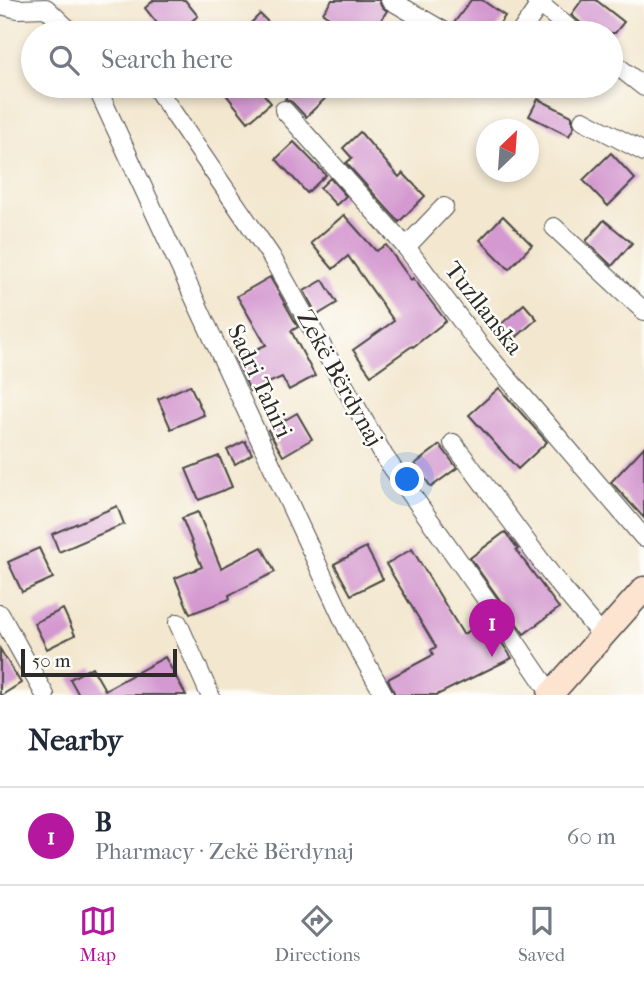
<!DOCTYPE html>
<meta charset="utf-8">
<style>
body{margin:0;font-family:"IM FELL French Canon",serif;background:#f6f6f7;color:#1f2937}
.compass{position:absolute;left:476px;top:119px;width:63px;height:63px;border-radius:50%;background:#fff;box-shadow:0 4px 10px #0003;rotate:25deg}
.scale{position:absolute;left:21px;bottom:18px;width:156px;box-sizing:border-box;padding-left:7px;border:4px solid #2b2b2b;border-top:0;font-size:19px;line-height:24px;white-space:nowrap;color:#2b2b2b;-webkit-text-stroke:5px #fdfcf7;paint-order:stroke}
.you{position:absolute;left:408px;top:480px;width:24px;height:24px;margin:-18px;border:5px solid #fff;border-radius:50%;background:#1a73e8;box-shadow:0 0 0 10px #1a73e833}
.badge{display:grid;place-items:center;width:46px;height:46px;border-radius:50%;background:#b5179e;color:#fff;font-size:23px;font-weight:700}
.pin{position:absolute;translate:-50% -58px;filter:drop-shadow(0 2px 4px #0008)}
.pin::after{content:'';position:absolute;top:37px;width:24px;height:21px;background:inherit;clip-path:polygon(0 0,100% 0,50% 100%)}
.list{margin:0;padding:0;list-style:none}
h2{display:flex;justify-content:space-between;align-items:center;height:91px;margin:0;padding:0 28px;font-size:30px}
h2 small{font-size:23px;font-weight:400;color:#747a83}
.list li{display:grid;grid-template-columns:46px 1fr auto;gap:21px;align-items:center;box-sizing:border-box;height:98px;padding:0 28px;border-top:2px solid #e0e1e3}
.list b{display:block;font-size:26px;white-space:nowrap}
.list p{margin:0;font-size:23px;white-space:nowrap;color:#747a83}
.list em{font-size:23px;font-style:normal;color:#747a83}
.icon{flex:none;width:38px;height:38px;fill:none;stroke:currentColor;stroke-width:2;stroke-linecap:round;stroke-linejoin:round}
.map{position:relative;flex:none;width:644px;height:695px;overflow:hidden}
.search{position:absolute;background:#fff;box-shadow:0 4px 10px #0003;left:21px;right:21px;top:21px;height:77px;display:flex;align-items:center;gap:18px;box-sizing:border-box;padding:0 24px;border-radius:38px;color:#747a83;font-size:26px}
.sheet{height:189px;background:#fff}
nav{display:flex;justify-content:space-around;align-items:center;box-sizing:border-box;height:98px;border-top:2px solid #e0e1e3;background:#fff;font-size:19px;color:#747a83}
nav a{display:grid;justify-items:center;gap:4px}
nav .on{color:#b5179e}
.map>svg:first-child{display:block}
.building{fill:#d499d0}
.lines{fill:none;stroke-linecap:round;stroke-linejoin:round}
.street-casing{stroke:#494744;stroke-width:20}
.secondary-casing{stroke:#494744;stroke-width:27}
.street{stroke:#fff;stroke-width:18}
.secondary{stroke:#fde4d0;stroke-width:24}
.labels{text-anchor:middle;stroke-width:5;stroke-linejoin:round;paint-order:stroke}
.street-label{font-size:24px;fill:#2b2b2b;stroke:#fdfcf7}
</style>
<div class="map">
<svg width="644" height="695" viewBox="0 0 644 695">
<rect width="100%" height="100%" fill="#fdfcf7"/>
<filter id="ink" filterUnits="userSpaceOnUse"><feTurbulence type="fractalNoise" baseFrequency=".0143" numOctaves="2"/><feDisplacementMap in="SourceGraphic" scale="14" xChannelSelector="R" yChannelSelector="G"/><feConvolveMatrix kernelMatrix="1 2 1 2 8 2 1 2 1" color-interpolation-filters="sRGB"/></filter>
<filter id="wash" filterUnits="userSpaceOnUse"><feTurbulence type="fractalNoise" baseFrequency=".00686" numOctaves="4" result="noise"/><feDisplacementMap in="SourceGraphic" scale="28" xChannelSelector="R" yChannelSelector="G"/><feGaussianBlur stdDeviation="1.57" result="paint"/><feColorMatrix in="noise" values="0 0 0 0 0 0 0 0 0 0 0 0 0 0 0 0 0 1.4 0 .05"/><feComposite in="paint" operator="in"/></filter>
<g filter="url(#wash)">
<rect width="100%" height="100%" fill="#f3e7cf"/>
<g id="blocks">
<g class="building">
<polygon points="154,0 185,0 198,16 176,33 165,33 145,8"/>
<polygon points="332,0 379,0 381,6 387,11 372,33 354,33 323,13"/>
<polygon points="471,0 482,0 505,16 493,33 468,33 454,23"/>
<polygon points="582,0 596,0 624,22 615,33 587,33 582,24 571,15"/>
<polygon points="260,14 279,33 241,33"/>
<polygon points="239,86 257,86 271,103 248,122 227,96"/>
<polygon points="298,86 338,86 306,117 292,102 285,99"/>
<polygon points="538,99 572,116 572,121 574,127 569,136 529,116"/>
<polygon points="360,132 399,177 403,173 425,196 399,222 346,163 352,158 343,148"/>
<polygon points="294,142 326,175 307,193 276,159"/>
<polygon points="611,153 635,179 608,206 583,180"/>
<polygon points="330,178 346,196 336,205 320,188"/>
<polygon points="344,215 376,251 386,245 411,280 413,278 446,321 413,347 412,346 371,375 353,350 394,321 348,256 333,269 311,243"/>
<polygon points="503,216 532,245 509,269 480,240"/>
<polygon points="604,220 632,243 612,266 586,241"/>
<polygon points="270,277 298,327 291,331 315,376 289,390 282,377 250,391 235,358 266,345 237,296"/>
<polygon points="323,280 337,303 317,315 304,291"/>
<polygon points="524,304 537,319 512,341 499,326"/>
<polygon points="190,385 204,415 171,429 158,399"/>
<polygon points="499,388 547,442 518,469 469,415"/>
<polygon points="297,413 312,439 283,456 268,430"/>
<polygon points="245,441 252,454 235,464 227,450"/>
<polygon points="440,445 457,468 431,487 415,464"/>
<polygon points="644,447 644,518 611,482"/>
<polygon points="219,456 232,487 199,500 186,469"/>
<polygon points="117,506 124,524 59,552 52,534"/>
<polygon points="198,512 221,568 262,547 275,572 229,595 230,599 190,614 175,578 202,567 182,518"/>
<polygon points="505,532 518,549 516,550 559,608 524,634 470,558"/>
<polygon points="366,547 383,579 351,595 334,564"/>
<polygon points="39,548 53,578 22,592 8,562"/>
<polygon points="412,549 463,634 488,622 512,658 437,695 395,695 388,679 433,655 431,650 436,647 386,564"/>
<polygon points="63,609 75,635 47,649 34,623"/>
<polygon points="0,649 21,683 2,695 0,695"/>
<polygon points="165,657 186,695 79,695 70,679 92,667 105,690"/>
</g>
</g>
</g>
<g filter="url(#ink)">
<use href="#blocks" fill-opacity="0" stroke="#494744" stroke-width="2"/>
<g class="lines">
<defs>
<g id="street">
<polyline points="390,0 447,33"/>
<polyline points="535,0 575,33"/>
<polyline points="0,5 18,9 46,8 72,33"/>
<polyline points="520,33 540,4"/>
<polyline points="611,61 644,87"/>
<polyline points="96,86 348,630 384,695"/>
<polyline points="159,92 271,256 384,456 498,616 551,694"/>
<polyline points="284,110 406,247 481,347 644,538"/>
<polyline points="583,120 644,152"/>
<polyline points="554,227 644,311"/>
<polyline points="406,247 444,207"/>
<polyline points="453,443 553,577 603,637"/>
<polyline points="0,614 45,695"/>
<polyline points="178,623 210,695"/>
</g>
<polyline id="secondary" points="550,695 644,589"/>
</defs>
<use href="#street" class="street-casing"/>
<use href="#secondary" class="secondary-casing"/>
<use href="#street" class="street"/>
<use href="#secondary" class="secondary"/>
</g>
</g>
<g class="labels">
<g class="street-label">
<text transform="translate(484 308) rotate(52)" y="8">Tuzllanska</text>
<text transform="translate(340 378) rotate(61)" y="8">Zekë Bërdynaj</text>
<text transform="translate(260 381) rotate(65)" y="8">Sadri Tahiri</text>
</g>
</g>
</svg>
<svg class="compass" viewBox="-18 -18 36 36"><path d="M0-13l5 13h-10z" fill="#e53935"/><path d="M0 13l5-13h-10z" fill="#747a83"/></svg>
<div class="scale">50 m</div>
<div class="you"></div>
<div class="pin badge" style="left:492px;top:657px">1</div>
<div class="search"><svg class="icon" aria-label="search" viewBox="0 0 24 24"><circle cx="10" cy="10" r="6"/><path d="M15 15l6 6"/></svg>Search here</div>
</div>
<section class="sheet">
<h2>Nearby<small></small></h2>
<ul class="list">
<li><span class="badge">1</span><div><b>B</b><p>Pharmacy · Zekë Bërdynaj</p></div><em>60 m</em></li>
</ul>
</section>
<nav>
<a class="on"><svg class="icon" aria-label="map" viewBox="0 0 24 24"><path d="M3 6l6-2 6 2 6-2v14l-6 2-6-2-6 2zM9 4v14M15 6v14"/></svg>Map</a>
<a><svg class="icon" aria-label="directions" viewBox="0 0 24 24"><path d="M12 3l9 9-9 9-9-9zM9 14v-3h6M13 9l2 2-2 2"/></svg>Directions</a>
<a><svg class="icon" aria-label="saved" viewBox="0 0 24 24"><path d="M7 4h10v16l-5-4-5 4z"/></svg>Saved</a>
</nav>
